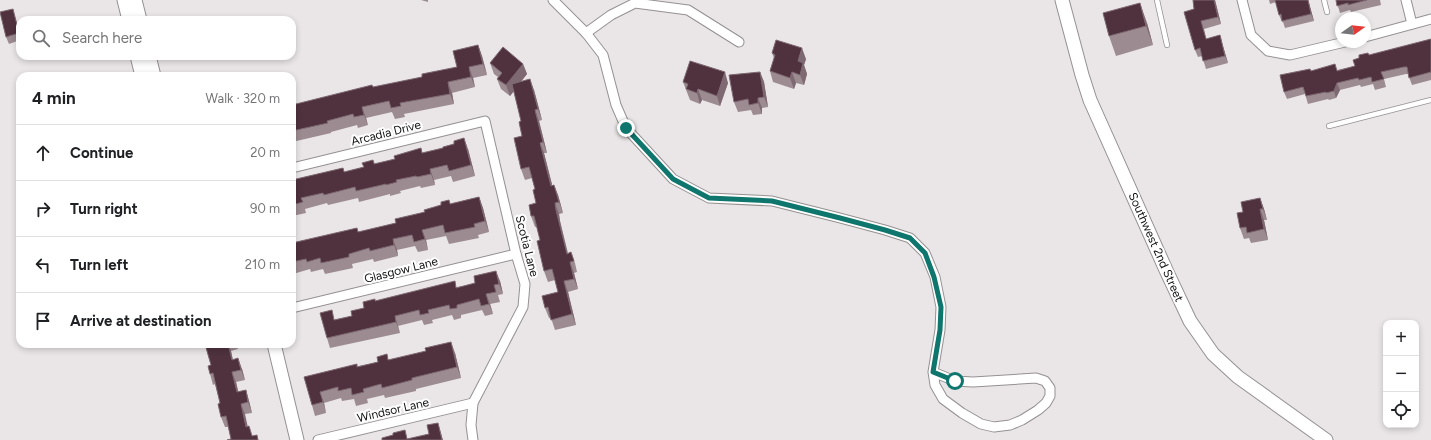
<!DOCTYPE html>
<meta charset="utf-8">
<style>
body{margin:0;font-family:Figtree,sans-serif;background:#f6f6f6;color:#202124}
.controls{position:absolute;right:12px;bottom:12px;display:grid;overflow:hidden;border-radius:8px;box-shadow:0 2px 6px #0003}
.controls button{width:36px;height:36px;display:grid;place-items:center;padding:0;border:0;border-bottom:1px solid #e0e0e0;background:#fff;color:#202124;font:20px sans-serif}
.compass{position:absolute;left:1335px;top:12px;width:36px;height:36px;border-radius:50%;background:#fff;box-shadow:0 2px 6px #0003;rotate:75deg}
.stop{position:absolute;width:12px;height:12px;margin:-9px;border:3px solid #0f766e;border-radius:50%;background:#fff}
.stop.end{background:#0f766e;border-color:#fff;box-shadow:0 1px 4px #0008}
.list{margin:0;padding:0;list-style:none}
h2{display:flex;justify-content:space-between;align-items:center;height:52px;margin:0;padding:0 16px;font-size:17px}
h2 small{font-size:13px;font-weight:400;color:#757577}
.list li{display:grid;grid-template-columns:26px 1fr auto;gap:12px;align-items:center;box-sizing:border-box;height:56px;padding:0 16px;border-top:1px solid #e0e0e0}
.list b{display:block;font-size:15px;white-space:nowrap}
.list em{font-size:13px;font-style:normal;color:#757577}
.icon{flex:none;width:22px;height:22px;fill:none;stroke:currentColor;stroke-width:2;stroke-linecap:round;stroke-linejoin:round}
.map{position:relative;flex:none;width:1431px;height:440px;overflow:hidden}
.search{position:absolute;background:#fff;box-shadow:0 2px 6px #0003;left:16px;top:16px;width:280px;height:44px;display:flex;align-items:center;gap:10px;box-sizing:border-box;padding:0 14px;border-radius:12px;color:#757577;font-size:15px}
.panel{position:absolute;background:#fff;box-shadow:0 2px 6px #0003;left:16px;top:72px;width:280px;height:276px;border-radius:12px}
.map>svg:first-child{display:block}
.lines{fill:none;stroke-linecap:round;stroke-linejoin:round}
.lane-casing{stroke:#959192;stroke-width:6}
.street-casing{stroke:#959192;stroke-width:11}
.secondary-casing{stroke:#959192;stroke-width:15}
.lane{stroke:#fff;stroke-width:4.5}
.street{stroke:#fff;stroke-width:9}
.secondary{stroke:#fff;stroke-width:13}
.wall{fill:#9c8c92}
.shaded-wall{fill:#7e6871}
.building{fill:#4f323e;stroke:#7e6871}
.route{stroke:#0f766e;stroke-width:5}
.labels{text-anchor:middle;stroke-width:4;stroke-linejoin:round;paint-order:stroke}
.street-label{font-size:12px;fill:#131213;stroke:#fff}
</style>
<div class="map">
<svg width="1431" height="440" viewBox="0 0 1431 440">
<rect width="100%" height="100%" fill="#eae6e7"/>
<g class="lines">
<defs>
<g id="lane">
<polyline points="1157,0 1167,45"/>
<polyline points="1324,0 1327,12"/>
<polyline points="1329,126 1431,100"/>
</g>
<g id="street">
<polyline points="553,0 586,33 603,55 616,105 626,128 673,179 709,198 772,201 840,218 885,230 910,238 925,253 935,277 941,307 940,330 933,372 935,385 943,399 962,413 981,424 994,427 1010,425 1022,420 1038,410 1046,403 1050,396 1050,388 1045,381 1036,378 973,382 955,381 933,372"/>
<polyline points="1242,0 1251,35 1268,51 1290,55 1345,42"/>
<polyline points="1406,0 1412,24"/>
<polyline points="586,33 611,15 635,3 688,10 739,42"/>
<polyline points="1365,37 1431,19"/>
<polyline points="292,168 485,121 516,254 525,284 523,307 473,403 471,425 473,440"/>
<polyline points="292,308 516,254"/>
<polyline points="318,440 473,403"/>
</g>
<g id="secondary">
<polyline points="124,0 129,20"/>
<polyline points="135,0 140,20"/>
<polyline points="1062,0 1082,75 1090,100 1166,270 1190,321 1213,354 1238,377 1326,440"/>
<polyline points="137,56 142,76"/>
<polyline points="149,56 154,76"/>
<polyline points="274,344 297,440"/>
</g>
</defs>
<use href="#lane" class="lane-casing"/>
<use href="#street" class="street-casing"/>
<use href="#secondary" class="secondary-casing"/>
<use href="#lane" class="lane"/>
<use href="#street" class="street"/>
<use href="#secondary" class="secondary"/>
</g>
<g class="wall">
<polygon points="421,0 428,0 428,2"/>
<polygon points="1193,0 1215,0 1221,24 1204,29 1206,39 1220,35 1222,43 1228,63 1206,69 1202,56 1198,57 1195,50 1194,9"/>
<polygon points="1269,0 1308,0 1314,21 1285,28 1283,22 1282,22 1279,15 1276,2 1270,4"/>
<polygon points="1336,0 1380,0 1381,5 1351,12 1350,10 1340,13"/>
<polygon points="15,17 20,34 20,40 9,44 6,37"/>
<polygon points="1147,23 1153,45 1116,56 1109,36"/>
<polygon points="1431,39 1431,80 1412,85 1408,74 1406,74 1384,79 1386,87 1375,90 1373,84 1361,87 1360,85 1340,90 1336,98 1329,100 1328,99 1308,104 1305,94 1287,99 1284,92 1311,71 1337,70 1355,66 1359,58"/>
<polygon points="478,45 482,56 487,75 473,78 475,87 452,93 454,104 404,114 405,117 395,119 392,112 366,118 368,125 358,128 357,125 331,132 331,133 292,142 292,105 422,77 457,67"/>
<polygon points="772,53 806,59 804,65 807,74 804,85 796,83 794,89 773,82 770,71 774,58"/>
<polygon points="490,63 523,64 527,74 521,81 534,90 542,120 539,121 547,153 544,153 552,185 554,185 558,195 563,213 559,214 560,221 568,253 571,252 575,263 577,272 574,273 578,289 568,292 576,325 555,330 551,318 549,318 545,308 558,292 555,280 548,282 544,271 540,240 537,227 535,227 531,216 536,203 535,189 532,178 525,180 521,169 522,136 521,121 514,91 510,96 501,89 497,79 498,77 494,74"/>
<polygon points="760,72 764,82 768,107 762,108 762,114 753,115 751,110 738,112 734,102"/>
<polygon points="683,82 728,83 720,106 702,100 700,104 690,100"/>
<polygon points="468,149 475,176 453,182 451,176 434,180 435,185 421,188 420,186 400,191 401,193 390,196 390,194 359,202 358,198 328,205 327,203 305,209 306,213 292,216 292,180 343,168 344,172 364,167 373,160 375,164 423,153"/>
<polygon points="479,197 483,208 489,232 478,235 479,238 449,244 446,236 426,240 428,250 418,252 415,246 397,250 398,256 374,262 373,259 352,264 353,268 325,274 323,269 311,272 310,269 293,274 295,281 292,281 292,243 359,232 396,223 441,205 449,200 450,204"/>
<polygon points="1260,198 1264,209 1267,220 1264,220 1268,240 1251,243 1249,238 1244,239 1240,228 1243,212"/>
<polygon points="500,281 503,294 498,295 500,302 490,304 493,314 485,316 482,310 461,315 461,318 454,320 452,315 432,320 433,323 424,325 422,320 398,326 400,333 330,348 327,338 335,320 352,316 376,301 457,287"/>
<polygon points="205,344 236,344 238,349 231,351 233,360 242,369 245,380 236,382 238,392 246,390 249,401 252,413 245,414 231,439 228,427 225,427 221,417 220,403 215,384 213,385 210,374 211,365"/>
<polygon points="455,353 461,378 416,389 416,391 385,398 384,395 367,399 368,403 356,406 354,399 342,401 341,398 324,403 326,413 315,416 312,405 304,377 389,360"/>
</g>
<g class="shaded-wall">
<polygon points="1214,0 1215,0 1221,24 1218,17"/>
<polygon points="1308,0 1309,3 1314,21 1311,14"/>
<polygon points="1140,3 1147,23 1153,45 1146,26"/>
<polygon points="1220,35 1222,43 1228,63 1225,56"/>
<polygon points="478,45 482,56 487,75 483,64"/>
<polygon points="802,48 806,59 804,65 807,74 804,85 800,75 798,61"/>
<polygon points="523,64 527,74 510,96 506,85"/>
<polygon points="469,67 473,78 475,87 471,77"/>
<polygon points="725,72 728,83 720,106 717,96"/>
<polygon points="760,72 764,82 768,107 764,97"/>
<polygon points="792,72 796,83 794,89 790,78"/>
<polygon points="530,79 534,90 542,120 538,109"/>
<polygon points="448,82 452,93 454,104 450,94"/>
<polygon points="1337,83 1340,90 1336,98 1334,91"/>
<polygon points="698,89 702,100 700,104 697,93"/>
<polygon points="758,98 762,108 762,114 758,103"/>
<polygon points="362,107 366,118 368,125 364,115"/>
<polygon points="535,110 539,121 547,153 543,142"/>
<polygon points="464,138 468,149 475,176 471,165"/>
<polygon points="540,143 544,153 555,196 551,186"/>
<polygon points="430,169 434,180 435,185 431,174"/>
<polygon points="554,185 558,195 563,213 559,202"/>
<polygon points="479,197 483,208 489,232 485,221"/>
<polygon points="1260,198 1264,209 1267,220 1263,209"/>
<polygon points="555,203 559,214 560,221 570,264 567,254 556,210"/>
<polygon points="1260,209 1264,220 1268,240 1264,229"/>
<polygon points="422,230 426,240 428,250 425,239"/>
<polygon points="393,239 397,250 398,256 394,245"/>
<polygon points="570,262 574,273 578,289 574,279"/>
<polygon points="496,271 500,281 503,294 499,284"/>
<polygon points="564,281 568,292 576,325 572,314"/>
<polygon points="486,294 490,304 493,314 489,304"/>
<polygon points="395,316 398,326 400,333 396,322"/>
<polygon points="451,342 455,353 461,378 457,367"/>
<polygon points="228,344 231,351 235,371 232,360"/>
<polygon points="238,358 242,369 245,380 241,370"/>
<polygon points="232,372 236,382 241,403 237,392"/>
<polygon points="246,390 249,401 252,413 248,402"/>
<polygon points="320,392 324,403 326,413 323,402"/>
<polygon points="241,404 245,414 250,437 246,427"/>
<polygon points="438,423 441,433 443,440 442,440"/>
</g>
<g class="building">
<polygon points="1193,0 1214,0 1218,17 1201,21 1206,39 1220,35 1225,56 1203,61 1200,48 1195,50 1184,12 1194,9"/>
<polygon points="1275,0 1308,0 1311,14 1282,21 1281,14 1279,15"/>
<polygon points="1336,0 1367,0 1348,5 1348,3 1337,6"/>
<polygon points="1140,3 1146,26 1109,36 1103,13"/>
<polygon points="13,9 19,33 6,37 0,12"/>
<polygon points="1431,39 1431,72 1409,78 1407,67 1404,67 1381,72 1384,79 1372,82 1371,77 1359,80 1358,78 1337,83 1334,91 1326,93 1326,92 1306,96 1303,87 1284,92 1280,75 1310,69 1311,71 1335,64 1337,71 1355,66 1353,60 1359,58 1359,55 1368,53 1369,55"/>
<polygon points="776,40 802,48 798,61 803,63 800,75 792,72 790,78 770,71 775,55 772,53"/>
<polygon points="478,45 483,64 469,67 471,77 448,82 450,94 400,103 401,106 391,108 389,101 362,107 364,115 354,117 353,114 327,121 328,123 292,131 292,105 372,85 373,87 422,77 422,74 457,67 453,51"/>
<polygon points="503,47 523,64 506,85 497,79 502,73 490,63"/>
<polygon points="690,61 725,72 717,96 698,89 697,93 686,89 688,84 683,82"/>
<polygon points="760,72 764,97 758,98 758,103 749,105 748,99 734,102 729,75"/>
<polygon points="530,79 538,109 535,110 543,142 540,143 551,186 554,185 559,202 555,203 556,210 567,254 571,252 574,261 570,262 574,279 564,281 572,314 551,320 548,307 545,308 542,296 558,292 552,269 544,271 537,241 540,240 534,216 531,216 529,205 536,203 533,190 535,189 529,167 521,169 514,138 522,136 519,122 521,121 512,84"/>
<polygon points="464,138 471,165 449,171 447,165 430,169 431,174 417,177 416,176 396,180 397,182 386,185 386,184 356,191 355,187 324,195 323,193 301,198 303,202 292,205 292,180 343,168 344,172 364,167 362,163 373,160 374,164 395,159 394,156 421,148 422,153 443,148 443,147 454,144 454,141"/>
<polygon points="479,197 485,221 474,224 475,227 445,233 443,225 422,230 425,239 414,242 412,235 393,239 394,245 370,251 369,248 349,254 349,257 321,263 320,258 307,262 306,259 292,262 292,243 357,228 358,232 396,223 395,219 425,212 424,210 441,205 441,202 449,200 450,204"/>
<polygon points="1260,198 1263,209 1260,209 1264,229 1247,233 1246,227 1240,228 1237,213 1243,212 1241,202"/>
<polygon points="496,271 499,284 494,285 496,292 486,294 489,304 481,306 479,299 457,305 457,308 450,309 449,305 428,310 429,313 420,315 419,310 395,316 396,322 327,338 320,313 332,310 334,320 352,316 351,311 364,308 363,302 375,299 375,301 455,281 456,288 475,283 474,276"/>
<polygon points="451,342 457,367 412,378 412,380 382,388 381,384 363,389 364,392 352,395 351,388 338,391 338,387 320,392 323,402 312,405 304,377 357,364 357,367 378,362 377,357 387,354 388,360 426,351 425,348"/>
<polygon points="205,344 228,344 232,360 238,358 241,370 232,372 237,392 246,390 248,402 241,404 246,427 249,426 252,436 257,435 258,440 227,440 231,439 226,416 221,417 218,404 220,403 213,373 210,374 208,366 211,365"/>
<polygon points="438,423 442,440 382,440 382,438 393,435 393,433 405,430 407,439 429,434 427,425"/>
</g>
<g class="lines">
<polyline class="route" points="626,128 673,179 709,198 772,201 840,218 885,230 910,238 925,253 934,277 941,307 940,330 933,372 955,381"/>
</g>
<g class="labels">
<g class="street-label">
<text transform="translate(386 133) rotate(-14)" y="4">Arcadia Drive</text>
<text transform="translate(527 246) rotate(76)" y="4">Scotia Lane</text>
<text transform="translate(1156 247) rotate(66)" y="4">Southwest 2nd Street</text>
<text transform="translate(401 270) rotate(-14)" y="4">Glasgow Lane</text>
<text transform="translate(393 410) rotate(-13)" y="4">Windsor Lane</text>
</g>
</g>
</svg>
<div class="controls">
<button>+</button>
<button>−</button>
<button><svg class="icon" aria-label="locate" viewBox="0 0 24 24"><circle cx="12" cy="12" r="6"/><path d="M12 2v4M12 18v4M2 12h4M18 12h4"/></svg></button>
</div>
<svg class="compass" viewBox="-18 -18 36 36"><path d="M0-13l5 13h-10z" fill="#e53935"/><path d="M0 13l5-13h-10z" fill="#757577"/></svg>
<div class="stop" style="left:955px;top:381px"></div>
<div class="stop end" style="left:626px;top:128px"></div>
<div class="search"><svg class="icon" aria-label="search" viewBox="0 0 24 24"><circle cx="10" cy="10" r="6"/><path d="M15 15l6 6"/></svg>Search here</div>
<section class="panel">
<h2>4 min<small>Walk · 320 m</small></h2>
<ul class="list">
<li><svg class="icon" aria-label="ahead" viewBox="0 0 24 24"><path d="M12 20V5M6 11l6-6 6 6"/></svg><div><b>Continue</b></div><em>20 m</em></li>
<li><svg class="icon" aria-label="right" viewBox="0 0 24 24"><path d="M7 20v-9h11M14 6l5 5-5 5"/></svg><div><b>Turn right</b></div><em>90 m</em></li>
<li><svg class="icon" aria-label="left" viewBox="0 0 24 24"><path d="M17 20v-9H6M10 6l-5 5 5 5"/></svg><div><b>Turn left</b></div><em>210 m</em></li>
<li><svg class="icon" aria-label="arrive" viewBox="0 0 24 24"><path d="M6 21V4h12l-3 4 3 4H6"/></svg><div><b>Arrive at destination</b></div></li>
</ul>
</section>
</div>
